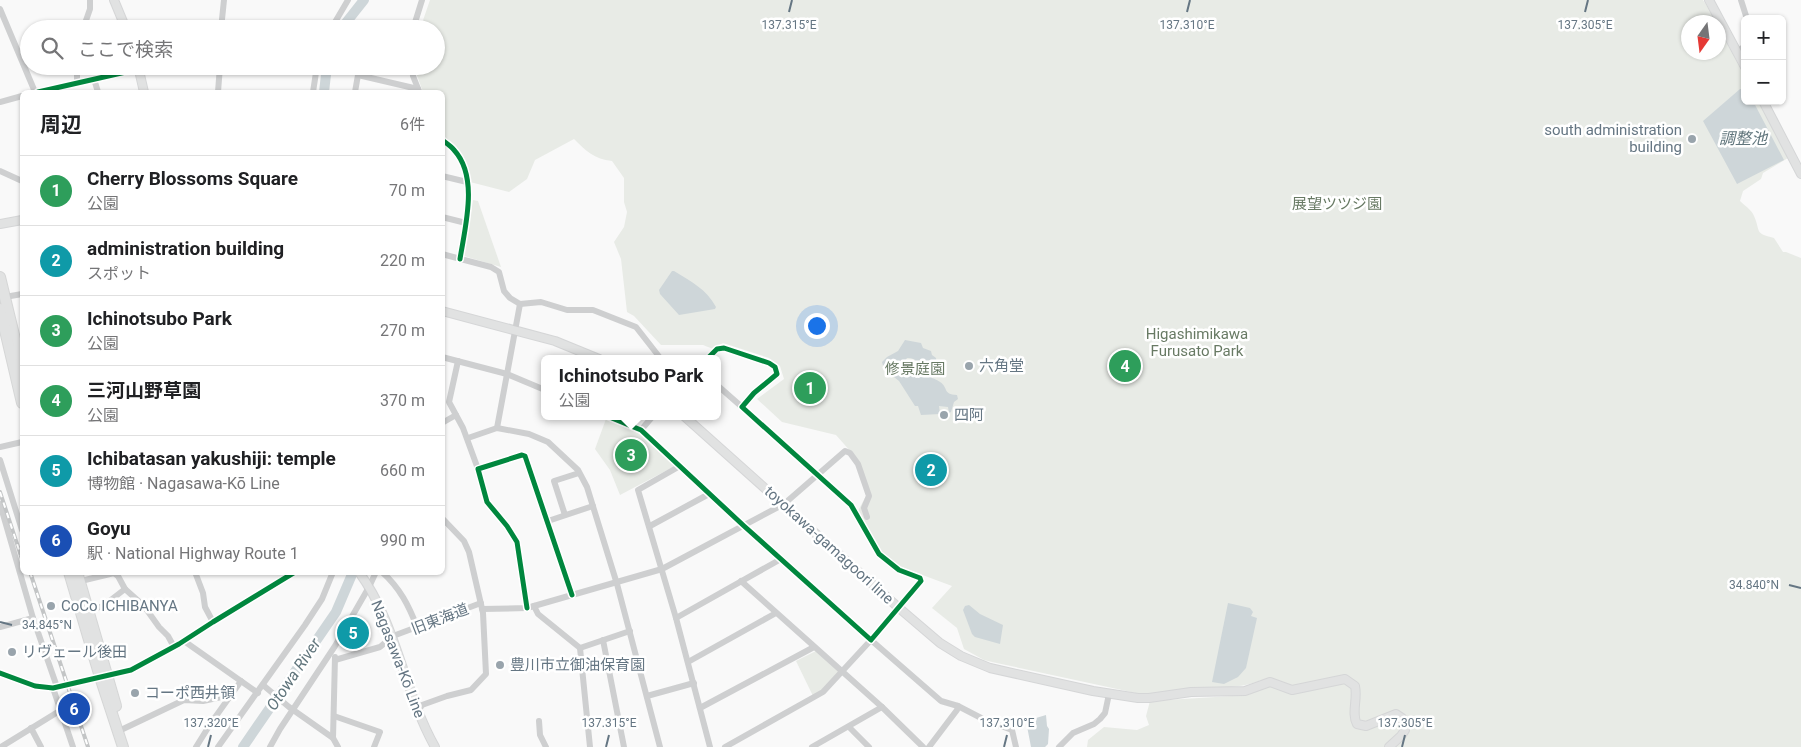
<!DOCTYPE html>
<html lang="ja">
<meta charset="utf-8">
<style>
body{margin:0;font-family:Roboto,"Noto Sans JP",sans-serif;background:#f6f6f6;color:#202124}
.controls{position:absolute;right:15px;top:15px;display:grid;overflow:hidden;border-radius:8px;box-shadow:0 1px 4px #0004}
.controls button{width:45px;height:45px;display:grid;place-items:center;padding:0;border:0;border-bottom:1px solid #e0e0e0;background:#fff;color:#202124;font:25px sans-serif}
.compass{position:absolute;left:1681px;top:15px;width:45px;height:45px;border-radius:50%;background:#fff;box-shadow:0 1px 4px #0004;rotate:194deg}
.you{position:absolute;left:816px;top:325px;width:18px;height:18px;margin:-12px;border:4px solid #fff;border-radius:50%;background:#1a73e8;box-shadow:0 0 0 8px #1a73e833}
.badge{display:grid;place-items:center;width:32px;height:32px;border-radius:50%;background:#d93025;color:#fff;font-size:16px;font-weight:700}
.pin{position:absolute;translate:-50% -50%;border:2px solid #fff;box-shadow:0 1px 5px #0006}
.popup{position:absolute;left:541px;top:355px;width:180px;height:65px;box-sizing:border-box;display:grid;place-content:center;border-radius:8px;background:#fff;filter:drop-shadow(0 1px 4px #0005);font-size:16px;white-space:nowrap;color:#757577}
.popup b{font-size:19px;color:#202124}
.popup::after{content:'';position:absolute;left:50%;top:100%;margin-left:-10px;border:10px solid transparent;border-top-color:#fff}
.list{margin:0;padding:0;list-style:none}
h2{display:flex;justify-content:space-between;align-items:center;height:65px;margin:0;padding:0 20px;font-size:21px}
h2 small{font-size:16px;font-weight:400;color:#757577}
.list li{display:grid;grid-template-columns:32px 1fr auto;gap:15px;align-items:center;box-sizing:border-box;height:70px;padding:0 20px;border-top:1px solid #e0e0e0}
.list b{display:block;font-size:19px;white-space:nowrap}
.list p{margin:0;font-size:16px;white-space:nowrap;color:#757577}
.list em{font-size:16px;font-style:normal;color:#757577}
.icon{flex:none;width:28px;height:28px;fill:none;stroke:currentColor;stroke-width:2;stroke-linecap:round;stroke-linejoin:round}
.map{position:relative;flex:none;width:1801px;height:747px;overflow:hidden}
.search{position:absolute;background:#fff;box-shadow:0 1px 4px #0004;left:20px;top:20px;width:425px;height:55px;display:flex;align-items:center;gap:12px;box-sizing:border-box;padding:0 18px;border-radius:28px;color:#757577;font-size:19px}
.panel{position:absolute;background:#fff;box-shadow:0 1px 4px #0004;left:20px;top:90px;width:425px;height:485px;border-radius:8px}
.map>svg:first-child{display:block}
.green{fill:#e8ebe6}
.water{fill:#ced6d9;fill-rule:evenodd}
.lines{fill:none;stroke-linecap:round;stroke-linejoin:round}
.river{stroke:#ced6d9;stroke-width:10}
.major-casing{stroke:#d5d6d7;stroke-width:10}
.highway-casing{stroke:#d5d6d6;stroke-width:12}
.minor{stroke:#cecfd0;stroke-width:6}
.major{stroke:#e1e2e2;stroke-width:8}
.highway{stroke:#e1e2e2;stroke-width:10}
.rail-casing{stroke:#c3c5c6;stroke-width:4}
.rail{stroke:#fff;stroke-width:2;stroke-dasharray:5.5;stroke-linecap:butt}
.cycleway-casing{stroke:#fff;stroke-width:8}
.cycleway{stroke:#00873e;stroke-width:5}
.ticks{fill:none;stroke:#657683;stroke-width:2}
.poi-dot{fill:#99a4ac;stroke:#fff;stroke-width:2}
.labels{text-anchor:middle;stroke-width:5;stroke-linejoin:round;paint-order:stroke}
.poi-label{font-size:15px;fill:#657683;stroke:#fff;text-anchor:start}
.park-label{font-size:15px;fill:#687a64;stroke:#fff}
.street-label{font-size:15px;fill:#657683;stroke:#fff}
.water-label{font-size:16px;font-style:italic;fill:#60757c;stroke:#fff}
.ticks-label{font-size:12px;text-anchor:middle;fill:#657683;stroke:#fff;stroke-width:5;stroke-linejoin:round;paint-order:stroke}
</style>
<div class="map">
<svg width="1801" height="747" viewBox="0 0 1801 747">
<rect width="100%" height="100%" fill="#f9f9f9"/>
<g class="green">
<path d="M430,0H1703L1717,22H1688V52H1718L1719,26L1745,72V101H1759L1788,158L1763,173L1761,179L1743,191L1740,201C1744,205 1752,210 1754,216C1761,232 1754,233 1774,238L1783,252H1786L1801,258V747H1087L1088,740L1104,727L1137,730L1149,725L1146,716L1150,701L1248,695L1258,690L1261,680C1235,691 1208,686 1180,689C1168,691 1157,695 1145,695L992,662L984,660L964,649L957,628L932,608L952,586L901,567L880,551L858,511L868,492L859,461L836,435L782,422L757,399L784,379L780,366L769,358L723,343L713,349L703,345H661L634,316L627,312L621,259L614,242L624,227L627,212L624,202V178L612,161C594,159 586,151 574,139L535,160L527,179L509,192L470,182L468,171L458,150L443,135L442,92H423L415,70V66H436V29H420Z"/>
<polygon points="473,200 478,201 501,267 464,256"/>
<polygon points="606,419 640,434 675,466 620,495 610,470 595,449"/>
<polygon points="816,651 839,672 823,691 813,696 796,661"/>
</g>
<g class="water">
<polygon points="1740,89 1745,89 1745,101 1753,101 1784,160 1737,184 1703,121"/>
<path d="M672,271H674C692,282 706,289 716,307L715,309L679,315L660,294L659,290Z"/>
<path d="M905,340L921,343L923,348L931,351L932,355L936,358L937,365L931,373L932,378C933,378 939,381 940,382C949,388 942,394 957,395L958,399L954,402L951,412L949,413L948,407L939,406L940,414L921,415L918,406H915L899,381L884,369L882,362L887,357L898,351ZM907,358C914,357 921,363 922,370L919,376C908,380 903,371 905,361Z"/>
<polygon points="1228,603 1250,608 1253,612 1251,616 1257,618 1246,668 1238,677 1224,684 1212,682"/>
<polygon points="969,605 980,614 1003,625 1000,644 975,637 972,634 963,610 965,606"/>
<polygon points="1046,715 1047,726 1049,729 1048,744 1045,747 1031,747 1026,721"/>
</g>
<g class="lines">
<g class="river">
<polyline points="341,29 364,0"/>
<polyline points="324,92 327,66"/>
<polyline points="243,747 336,612 353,572"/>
</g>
<defs>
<g id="major">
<polyline points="114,0 126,29"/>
<polyline points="1709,0 1745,67"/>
<polyline points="138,66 144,92"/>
<polyline points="1763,101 1801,174"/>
<polyline points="0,224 22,220"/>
<polyline points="442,311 555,341 599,359"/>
<path d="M684,416L899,608L940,643L961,656L990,668L1093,691L1138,698H1149L1191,692L1245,691L1270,682L1292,690L1345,679L1355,686C1358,699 1351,713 1357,724L1366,726L1396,714L1402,718L1405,730L1401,736L1389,747"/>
<path d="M359,572C398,626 403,690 435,747"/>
</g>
<g id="highway">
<polyline points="0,277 22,368"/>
<polyline points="0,309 22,403"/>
<polyline points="69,572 100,677 123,747"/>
<polyline points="77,572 116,706"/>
</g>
</defs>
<use href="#major" class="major-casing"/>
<use href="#highway" class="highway-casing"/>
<g class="minor">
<polyline points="1741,0 1747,19"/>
<polyline points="0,9 35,92"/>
<polyline points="83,29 90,9 90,0"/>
<polyline points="221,29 224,0"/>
<polyline points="331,29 348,0"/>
<polyline points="380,29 383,25 388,24 396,29"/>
<polyline points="413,29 422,0"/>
<polyline points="1737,52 1745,46"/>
<polyline points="412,66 413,76 419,91"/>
<polyline points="358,75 418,89"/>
<polyline points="94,79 98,92"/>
<polyline points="77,84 77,66"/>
<polyline points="38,92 139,69"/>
<polyline points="218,92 220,66"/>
<polyline points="313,92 317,66"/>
<polyline points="355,92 358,75 361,66"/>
<polyline points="0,102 22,96"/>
<path d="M442,140C446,143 451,146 454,150C479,177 465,227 460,259"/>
<polyline points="0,171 22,181"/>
<polyline points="442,176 467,182"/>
<polyline points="442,217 466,223"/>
<polyline points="442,254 491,267 499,272 504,291 510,298 520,304 541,302 567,310 593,310 636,327 661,359"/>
<polyline points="5,297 22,294"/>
<polyline points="442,357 507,374 545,390"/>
<polyline points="717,385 742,407"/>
<polyline points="456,415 449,402 458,361"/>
<polyline points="607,416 641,430 744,526 871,640 921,581 920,578 899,570 879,554 851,505 742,407 754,393 777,374 775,367 769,363 724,348 717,349 707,359"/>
<polyline points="442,423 456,415 463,428 478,469"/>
<polyline points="497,428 520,304"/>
<polyline points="641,430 653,416"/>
<polyline points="468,438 497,428 529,434 548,442 578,470 587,487 617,584 660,747"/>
<polyline points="0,447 22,442"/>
<polyline points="0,460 22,530"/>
<polyline points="680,466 638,490 676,618 710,747"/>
<polyline points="0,504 33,618 57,687"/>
<polyline points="565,515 554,481 579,473"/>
<polyline points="548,521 593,506"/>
<polyline points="650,526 709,494"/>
<polyline points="195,572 203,593 205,607 213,622"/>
<path d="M382,572C400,588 409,606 417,627"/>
<polyline points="85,580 114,573 118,576 125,589"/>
<polyline points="741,581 882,707 923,747"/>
<polyline points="534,606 538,614 580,648 590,747"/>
<polyline points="527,608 517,542 507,526 487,502 478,469 522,455 525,456 572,595"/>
<polyline points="482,609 527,608 662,569 784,504 845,451 850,453 858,464 869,496 864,508 867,517"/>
<polyline points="88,611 103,606 125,589 144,606 159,627 168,636 174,647"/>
<polyline points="676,618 781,559"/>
<polyline points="0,627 33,618"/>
<polyline points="603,640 624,747"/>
<polyline points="184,641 258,693"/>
<polyline points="580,648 630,631"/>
<polyline points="335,657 333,738 338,747"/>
<polyline points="335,660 380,647 393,636 481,603"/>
<polyline points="688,662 776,613"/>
<polyline points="0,673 35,686 53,688 131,670 179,644 213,622 295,572"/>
<polyline points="263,685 289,707 333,738"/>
<polyline points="53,688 73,747"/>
<polyline points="647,696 694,683"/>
<polyline points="958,706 987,721 1012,730 1016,747"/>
<polyline points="700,708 814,647"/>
<polyline points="418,711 422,705 447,696 471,690 486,674 483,613 469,552 464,541 442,518"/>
<polyline points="334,716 380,732 374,747"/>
<polyline points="539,721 540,735 546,747"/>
<polyline points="849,727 869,747"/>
<polyline points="31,728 41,747"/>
<polyline points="123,729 184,700 203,701 231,695"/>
<polyline points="1,747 61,710"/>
<polyline points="196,747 211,723 241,681"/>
<polyline points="218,747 305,625 322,599 333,572"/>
<polyline points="270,747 280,729 335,646 369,587 376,572"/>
<polyline points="725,747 823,692 871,640 941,701 958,706 957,710 929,747"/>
<polyline points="812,747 882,707"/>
<polyline points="1059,747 1073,733 1094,724 1100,719 1105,713 1109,694"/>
</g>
<use href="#major" class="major"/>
<use href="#highway" class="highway"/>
<defs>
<g id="rail">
<polyline points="0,492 22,559"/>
<polyline points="30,572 88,747"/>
</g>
</defs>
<use href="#rail" class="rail-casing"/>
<use href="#rail" class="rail"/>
<defs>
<g id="cycleway">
<polyline points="38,92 139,69"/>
<path d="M442,140C446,143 451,146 454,150C479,177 465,227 460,259"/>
<polyline points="607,416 641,430 744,526 871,640 921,581 920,578 899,570 879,554 851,505 742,407 754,393 777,374 775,367 769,363 724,348 717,349 707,359"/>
<polyline points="527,608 517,542 507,526 487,502 478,469 522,455 525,456 572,595"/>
<polyline points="0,673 35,686 53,688 131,670 179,644 213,622 295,572"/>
</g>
</defs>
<use href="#cycleway" class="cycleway-casing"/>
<use href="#cycleway" class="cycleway"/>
</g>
<path class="ticks" d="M789,12L792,0M1187,12L1190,0M1585,12L1588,0M1789,585L1801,588M0,622L12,625M208,747L211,735M606,747L609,735M1004,747L1007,735M1402,747L1405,735"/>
<g class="poi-dot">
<circle cx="1692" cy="139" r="5"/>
<circle cx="969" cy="366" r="5"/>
<circle cx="944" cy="415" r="5"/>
<circle cx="51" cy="606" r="5"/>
<circle cx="12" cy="652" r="5"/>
<circle cx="500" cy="665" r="5"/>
<circle cx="135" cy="693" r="5"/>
</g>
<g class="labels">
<g class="poi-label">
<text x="1682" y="135" text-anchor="end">south administration<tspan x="1682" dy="17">building</tspan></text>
<text x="979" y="371">六角堂</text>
<text x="954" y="420">四阿</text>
<text x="61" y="611">CoCo ICHIBANYA</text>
<text x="22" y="657">リヴェール後田</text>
<text x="510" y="670">豊川市立御油保育園</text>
<text x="145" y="698">コーポ西井領</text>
</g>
<g class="park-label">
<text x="1337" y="209">展望ツツジ園</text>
<text x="1197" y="339">Higashimikawa<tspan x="1197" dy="17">Furusato Park</tspan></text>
<text x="915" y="374">修景庭園</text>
</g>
<g class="street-label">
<text transform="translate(829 545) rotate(42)" y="5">toyokawa-gamagoori line</text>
<text transform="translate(440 619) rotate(-21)" y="5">旧東海道</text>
<text transform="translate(398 659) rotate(69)" y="5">Nagasawa-Kō Line</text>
</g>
<g class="water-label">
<text x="1743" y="144">調整池</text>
<text transform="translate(293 674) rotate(-56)" y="6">Otowa River</text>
</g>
</g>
<g class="ticks-label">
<text x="789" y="29">137.315°E</text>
<text x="1187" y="29">137.310°E</text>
<text x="1585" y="29">137.305°E</text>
<text x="1754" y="589">34.840°N</text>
<text x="47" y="629">34.845°N</text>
<text x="211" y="727">137.320°E</text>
<text x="609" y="727">137.315°E</text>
<text x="1007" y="727">137.310°E</text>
<text x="1405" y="727">137.305°E</text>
</g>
</svg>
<div class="controls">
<button>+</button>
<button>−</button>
</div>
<svg class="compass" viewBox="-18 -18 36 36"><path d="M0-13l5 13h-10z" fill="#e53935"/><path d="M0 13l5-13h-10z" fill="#757577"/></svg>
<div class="you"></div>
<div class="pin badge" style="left:810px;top:388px;background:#2e9e5b">1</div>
<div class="pin badge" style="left:931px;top:470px;background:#0f9aa8">2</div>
<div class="pin badge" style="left:631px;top:455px;background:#2e9e5b">3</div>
<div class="popup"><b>Ichinotsubo Park</b>公園</div>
<div class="pin badge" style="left:1125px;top:366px;background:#2e9e5b">4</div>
<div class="pin badge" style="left:353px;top:633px;background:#0f9aa8">5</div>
<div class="pin badge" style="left:74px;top:709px;background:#1a4fb4">6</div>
<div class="search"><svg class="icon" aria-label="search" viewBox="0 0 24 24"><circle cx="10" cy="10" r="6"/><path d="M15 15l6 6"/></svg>ここで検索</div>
<section class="panel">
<h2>周辺<small>6件</small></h2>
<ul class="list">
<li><span class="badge" style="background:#2e9e5b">1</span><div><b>Cherry Blossoms Square</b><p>公園</p></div><em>70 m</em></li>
<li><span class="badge" style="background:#0f9aa8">2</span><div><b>administration building</b><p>スポット</p></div><em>220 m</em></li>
<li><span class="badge" style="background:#2e9e5b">3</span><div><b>Ichinotsubo Park</b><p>公園</p></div><em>270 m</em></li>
<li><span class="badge" style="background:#2e9e5b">4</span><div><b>三河山野草園</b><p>公園</p></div><em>370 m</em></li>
<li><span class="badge" style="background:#0f9aa8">5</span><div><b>Ichibatasan yakushiji: temple</b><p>博物館 · Nagasawa-Kō Line</p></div><em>660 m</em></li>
<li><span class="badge" style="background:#1a4fb4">6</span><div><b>Goyu</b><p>駅 · National Highway Route 1</p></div><em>990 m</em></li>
</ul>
</section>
</div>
